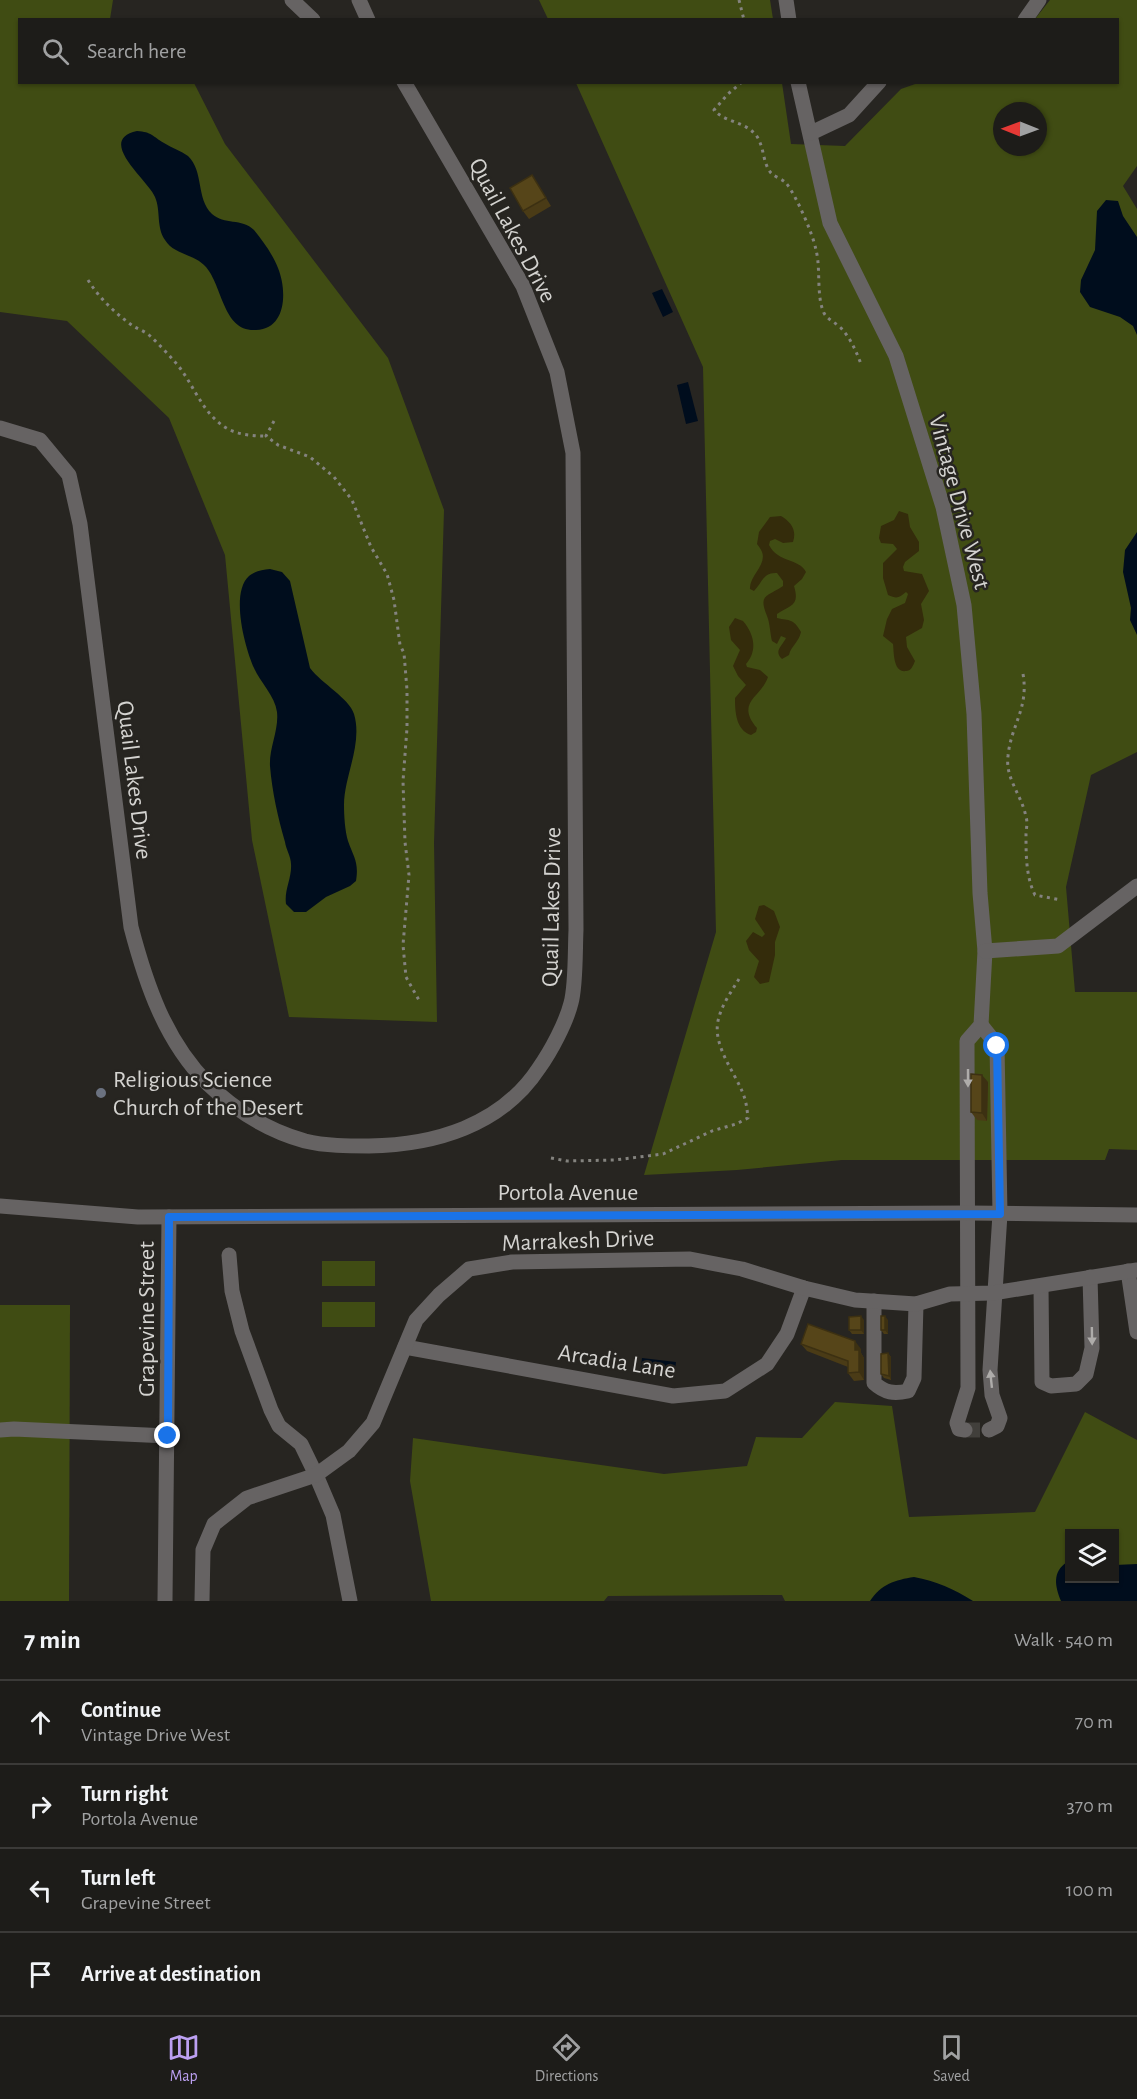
<!DOCTYPE html>
<meta charset="utf-8">
<style>
body{margin:0;font-family:"Alegreya Sans",sans-serif;background:#252522;color:#f1f3f6}
.controls{position:absolute;right:18px;bottom:18px;display:grid;overflow:hidden;border-radius:0px;box-shadow:0 2px 4px #0004}
.controls button{width:54px;height:54px;display:grid;place-items:center;padding:0;border:0;border-bottom:2px solid #3b3a38;background:#1d1c19;color:#f1f3f6;font:30px sans-serif}
.compass{position:absolute;left:993px;top:102px;width:54px;height:54px;border-radius:50%;background:#1d1c19;box-shadow:0 2px 4px #0004;rotate:271deg}
.stop{position:absolute;width:18px;height:18px;margin:-14px;border:4px solid #1a73e8;border-radius:50%;background:#fff}
.stop.end{background:#1a73e8;border-color:#fff;box-shadow:0 2px 6px #0008}
.list{margin:0;padding:0;list-style:none}
h2{display:flex;justify-content:space-between;align-items:center;height:78px;margin:0;padding:0 24px;font-size:26px}
h2 small{font-size:20px;font-weight:400;color:#a0a1a2}
.list li{display:grid;grid-template-columns:39px 1fr auto;gap:18px;align-items:center;box-sizing:border-box;height:84px;padding:0 24px;border-top:2px solid #3b3a38}
.list b{display:block;font-size:22px;white-space:nowrap}
.list p{margin:0;font-size:20px;white-space:nowrap;color:#a0a1a2}
.list em{font-size:20px;font-style:normal;color:#a0a1a2}
.icon{flex:none;width:33px;height:33px;fill:none;stroke:currentColor;stroke-width:2;stroke-linecap:round;stroke-linejoin:round}
.map{position:relative;flex:none;width:1137px;height:1601px;overflow:hidden}
.search{position:absolute;background:#1d1c19;box-shadow:0 2px 4px #0004;left:18px;right:18px;top:18px;height:66px;display:flex;align-items:center;gap:15px;box-sizing:border-box;padding:0 21px;border-radius:0px;color:#a0a1a2;font-size:22px}
.sheet{height:414px;background:#1d1c19}
nav{display:flex;justify-content:space-around;align-items:center;box-sizing:border-box;height:84px;border-top:2px solid #3b3a38;background:#1d1c19;font-size:16px;color:#a0a1a2}
nav a{display:grid;justify-items:center;gap:3px}
nav .on{color:#bca0f2}
.map>svg:first-child{display:block}
.green{fill:#404c13;fill-rule:evenodd}
.sand{fill:#342c0b}
.water{fill:#000d1d}
.lines{fill:none;stroke-linecap:round;stroke-linejoin:round}
.minor-tunnel{stroke:#413f3b;stroke-width:15;stroke-dasharray:15 8;stroke-linecap:butt}
.path{stroke:#84837f;stroke-width:3;stroke-dasharray:3 4.5;stroke-linecap:butt}
.minor{stroke:#666363;stroke-width:15}
.wall{fill:#4a3b16}
.shaded-wall{fill:#3c3012}
.building{fill:#564519;stroke:#3c3012;stroke-width:1.5}
.oneway{fill:#aeacaa}
.route{stroke:#1a73e8;stroke-width:8}
.worship-dot{fill:#6b7280;stroke:#272521;stroke-width:2}
.labels{text-anchor:middle;stroke-width:5;stroke-linejoin:round;paint-order:stroke}
.street-label{font-size:24px;fill:#d4d3d0;stroke:#272521}
.poi-label{font-size:24px;fill:#d4d3d0;stroke:#272521;text-anchor:start}
</style>
<div class="map">
<svg width="1137" height="1601" viewBox="0 0 1137 1601">
<rect width="100%" height="100%" fill="#272521"/>
<g class="green">
<polygon points="0,0 113,0 110,19 20,20 20,82 194,83 225,144 388,358 444,510 434,843 437,1022 289,1017 252,840 225,555 169,418 67,321 0,312"/>
<polygon points="539,0 770,0 773,19 548,19"/>
<path d="M1050,0H1137V166L1123,186L1137,209V752L1091,775L1066,887L1075,992H1137V1150L1109,1149L1105,1160H842L737,1170L644,1175L716,932L703,367L576,83H782L791,144L845,146L901,89L918,83L1118,82V20L1035,19ZM1002,111H1038V147H1002Z"/>
<rect x="322" y="1261" width="53" height="25"/>
<rect x="322" y="1302" width="53" height="25"/>
<polygon points="0,1305 70,1305 69,1601 0,1601"/>
<path d="M835,1402L892,1406L909,1517L1035,1512L1085,1412L1137,1440V1601H785L782,1595L608,1596L604,1601H431L410,1481L413,1438L664,1474L747,1466L756,1437L802,1438ZM1070,1534H1114V1578H1070Z"/>
</g>
<g class="sand">
<path d="M899,511L908,514L910,527L919,542V551L905,562L903,567L904,571L922,574L929,591L921,604L924,620L922,628L906,637L907,647L915,661C913,666 911,671 906,671C893,673 894,652 893,644L883,636L887,619L892,609L905,603L908,594L906,592C899,598 897,599 888,595L883,578V563L897,549L893,544L881,543L879,538L881,526L894,520Z"/>
<path d="M781,516C791,522 797,530 793,542L783,543L775,539L770,541L769,545C778,563 799,558 806,572L802,579L794,586C800,606 791,605 777,614V618C790,621 793,618 801,632C799,642 791,646 789,655L782,659C773,651 783,645 786,638L781,636L777,644L772,641C770,633 770,623 767,616C758,594 767,597 783,586V581L777,573C763,572 762,583 754,591L750,589C749,576 767,565 762,552C761,549 759,547 757,544L759,532L770,517Z"/>
<path d="M735,618L743,621C754,634 758,650 746,664L747,667L760,670L768,677C761,698 735,702 757,728L756,732L751,735C736,730 735,712 735,698L746,685L738,676L733,666L740,650L731,640L729,627Z"/>
<polygon points="764,905 774,911 780,927 775,942 775,955 769,982 760,984 754,977 759,961 749,950 746,941 753,932 762,937 765,934 755,919 759,906"/>
</g>
<g class="water">
<path d="M137,131C152,132 152,136 164,143C172,148 181,151 188,156C204,171 196,199 212,214C224,225 242,218 254,230C263,241 273,255 278,268C287,290 287,329 256,330C223,332 223,287 206,267C195,254 174,255 165,240C156,227 161,211 155,197C149,181 95,140 137,131Z"/>
<polygon points="1106,200 1118,201 1123,216 1137,237 1137,335 1133,326 1120,317 1090,307 1080,292 1081,280 1095,250 1097,211"/>
<polygon points="662,289 673,312 663,317 652,293"/>
<polygon points="688,382 698,421 686,424 677,385"/>
<polygon points="1137,532 1137,635 1130,620 1131,608 1123,572 1125,550"/>
<path d="M270,569L282,572L290,581L310,668C322,684 349,698 354,714C363,744 344,776 344,805C344,816 345,831 348,841C354,858 359,862 356,881L350,886L326,897L306,912H294L286,904C284,890 292,878 291,864C291,857 286,849 285,842C278,818 272,791 270,766C269,748 279,730 277,712C275,696 260,682 254,668C245,648 230,593 249,576C255,571 262,570 270,569Z"/>
<polygon points="642,1358 676,1362 674,1378 640,1374"/>
<path d="M1067,1562H1069L1070,1578H1114L1115,1565L1137,1564V1601H1061C1055,1586 1052,1572 1067,1562Z"/>
<path d="M914,1577C936,1581 954,1589 973,1601H870C881,1584 895,1580 914,1577Z"/>
</g>
<g class="lines">
<polyline class="minor-tunnel" points="965,1430 989,1430"/>
<g class="path">
<polyline points="739,0 744,20"/>
<path d="M742,82L728,94L714,110C726,123 744,121 756,135C765,148 762,162 771,173C775,177 782,179 786,183C796,195 813,234 816,250C821,269 816,296 824,313C827,319 836,323 841,328C851,339 856,351 861,364"/>
<path d="M88,280C99,298 115,313 133,326C138,329 144,331 149,335C158,343 167,353 175,362C194,383 202,416 230,430C241,435 254,436 266,436"/>
<polyline points="274,421 266,436 278,445 310,457 334,477 352,500 371,547 387,574 394,600 400,645 404,653 407,690 407,728 403,781 405,842 409,875 403,945 406,977 420,1002"/>
<path d="M1023,674C1029,708 1011,725 1008,756C1005,779 1022,795 1026,817C1028,823 1026,829 1026,835C1026,855 1026,877 1035,895L1061,900"/>
<path d="M551,1158L567,1161L615,1160L663,1154L712,1131L736,1124L748,1118C747,1108 746,1100 742,1091C733,1070 713,1045 718,1021C721,1006 731,992 739,979"/>
</g>
<g class="minor">
<polyline points="292,0 313,20"/>
<polyline points="359,0 368,20"/>
<polyline points="786,0 789,20"/>
<polyline points="1025,20 1039,0"/>
<polyline points="798,82 830,223 896,356 943,507 964,605 974,714 980,893 985,951 981,1025 967,1041 968,1388 957,1423 959,1429 965,1430"/>
<polyline points="811,133 849,115 879,82"/>
<path d="M0,428L40,440L69,475L80,524L131,927C146,984 165,1041 208,1084C236,1111 269,1131 305,1141C326,1146 348,1146 369,1146C434,1145 501,1126 539,1068C551,1051 566,1023 571,1003C576,985 575,950 576,930L573,453L557,372L523,286L404,82"/>
<polyline points="985,951 1058,946 1137,886"/>
<polyline points="981,1025 997,1045 1000,1214 990,1370 992,1395 1000,1418 997,1426 989,1430"/>
<polyline points="0,1206 138,1217 969,1213 1137,1215"/>
<polyline points="229,1255 232,1291 242,1331 271,1410 279,1426 301,1444 316,1475 333,1515 350,1601"/>
<polyline points="1128,1271 1137,1332"/>
<polyline points="1041,1286 1042,1382 1051,1386 1076,1384 1086,1374 1092,1348 1090,1277"/>
<path d="M874,1301V1383C885,1393 894,1394 908,1391L914,1378L916,1304"/>
<polyline points="405,1347 673,1396 725,1391 767,1364 787,1334 804,1288"/>
<polyline points="0,1430 14,1429 168,1436"/>
<polyline points="165,1601 169,1217"/>
<polyline points="202,1601 203,1550 214,1524 247,1498 316,1475 349,1451 373,1423 416,1320 439,1295 469,1269 512,1262 690,1259 742,1269 804,1288 855,1300 916,1304 950,1294 993,1293 1137,1270"/>
</g>
</g>
<g class="wall">
<polygon points="532,175 551,206 529,219 523,211"/>
<polygon points="988,1082 987,1121 977,1120 971,1112"/>
<polygon points="864,1320 864,1334 852,1334 849,1330"/>
<polygon points="888,1320 888,1334 884,1334 881,1330"/>
<polygon points="801,1344 861,1349 861,1353 864,1358 864,1380 854,1381 848,1373 848,1367 807,1351"/>
<polygon points="888,1353 891,1357 891,1380 884,1378 881,1374"/>
</g>
<g class="shaded-wall">
<polygon points="982,1075 988,1082 987,1121 982,1113"/>
<polygon points="861,1316 864,1320 864,1334 861,1330"/>
<polygon points="885,1316 888,1320 888,1334 885,1330"/>
<polygon points="855,1341 861,1349 861,1353 864,1358 864,1380 859,1372 855,1350"/>
<polygon points="888,1353 891,1357 891,1380 889,1376"/>
</g>
<g class="building">
<polygon points="532,175 546,198 523,211 510,188"/>
<polygon points="971,1074 982,1075 982,1113 971,1112"/>
<polygon points="861,1316 861,1330 849,1330 849,1317"/>
<rect x="881" y="1316" width="4" height="14"/>
<polygon points="808,1324 855,1341 855,1350 859,1350 859,1372 848,1373 848,1361 801,1344"/>
<polygon points="888,1353 889,1376 881,1374 881,1354"/>
</g>
<defs><path id="oneway-solid" d="M-6-.8H1V-3.2L6.5 0L1 3.2V.8H-6Z" transform="scale(1.5)"/></defs>
<g class="oneway">
<use href="#oneway-solid" transform="translate(968 1078) rotate(90)"/>
<use href="#oneway-solid" transform="translate(1092 1336) rotate(89)"/>
<use href="#oneway-solid" transform="translate(991 1379) rotate(-96)"/>
</g>
<g class="lines">
<polyline class="route" points="168,1436 169,1217 1000,1214 997,1046"/>
</g>
<circle class="worship-dot" cx="101" cy="1093" r="6"/>
<g class="labels">
<g class="street-label">
<text transform="translate(513 230) rotate(62)" y="8">Quail Lakes Drive</text>
<text transform="translate(960 502) rotate(75)" y="8">Vintage Drive West</text>
<text transform="translate(135 780) rotate(83)" y="8">Quail Lakes Drive</text>
<text transform="translate(551 907) rotate(-89)" y="8">Quail Lakes Drive</text>
<text x="568" y="1200">Portola Avenue</text>
<text transform="translate(578 1240) rotate(-2)" y="8">Marrakesh Drive</text>
<text transform="translate(146 1319) rotate(-90)" y="8">Grapevine Street</text>
<text transform="translate(617 1361) rotate(9)" y="8">Arcadia Lane</text>
</g>
<g class="poi-label">
<text x="113" y="1087">Religious Science<tspan x="113" dy="28">Church of the Desert</tspan></text>
</g>
</g>
</svg>
<div class="controls">
<button><svg class="icon" aria-label="layers" viewBox="0 0 24 24"><path d="M12 4l9 5-9 5-9-5zM3 14l9 5 9-5"/></svg></button>
</div>
<svg class="compass" viewBox="-18 -18 36 36"><path d="M0-13l5 13h-10z" fill="#e53935"/><path d="M0 13l5-13h-10z" fill="#a0a1a2"/></svg>
<div class="stop" style="left:997px;top:1046px"></div>
<div class="stop end" style="left:168px;top:1436px"></div>
<div class="search"><svg class="icon" aria-label="search" viewBox="0 0 24 24"><circle cx="10" cy="10" r="6"/><path d="M15 15l6 6"/></svg>Search here</div>
</div>
<section class="sheet">
<h2>7 min<small>Walk · 540 m</small></h2>
<ul class="list">
<li><svg class="icon" aria-label="ahead" viewBox="0 0 24 24"><path d="M12 20V5M6 11l6-6 6 6"/></svg><div><b>Continue</b><p>Vintage Drive West</p></div><em>70 m</em></li>
<li><svg class="icon" aria-label="right" viewBox="0 0 24 24"><path d="M7 20v-9h11M14 6l5 5-5 5"/></svg><div><b>Turn right</b><p>Portola Avenue</p></div><em>370 m</em></li>
<li><svg class="icon" aria-label="left" viewBox="0 0 24 24"><path d="M17 20v-9H6M10 6l-5 5 5 5"/></svg><div><b>Turn left</b><p>Grapevine Street</p></div><em>100 m</em></li>
<li><svg class="icon" aria-label="arrive" viewBox="0 0 24 24"><path d="M6 21V4h12l-3 4 3 4H6"/></svg><div><b>Arrive at destination</b></div></li>
</ul>
</section>
<nav>
<a class="on"><svg class="icon" aria-label="map" viewBox="0 0 24 24"><path d="M3 6l6-2 6 2 6-2v14l-6 2-6-2-6 2zM9 4v14M15 6v14"/></svg>Map</a>
<a><svg class="icon" aria-label="directions" viewBox="0 0 24 24"><path d="M12 3l9 9-9 9-9-9zM9 14v-3h6M13 9l2 2-2 2"/></svg>Directions</a>
<a><svg class="icon" aria-label="saved" viewBox="0 0 24 24"><path d="M7 4h10v16l-5-4-5 4z"/></svg>Saved</a>
</nav>
